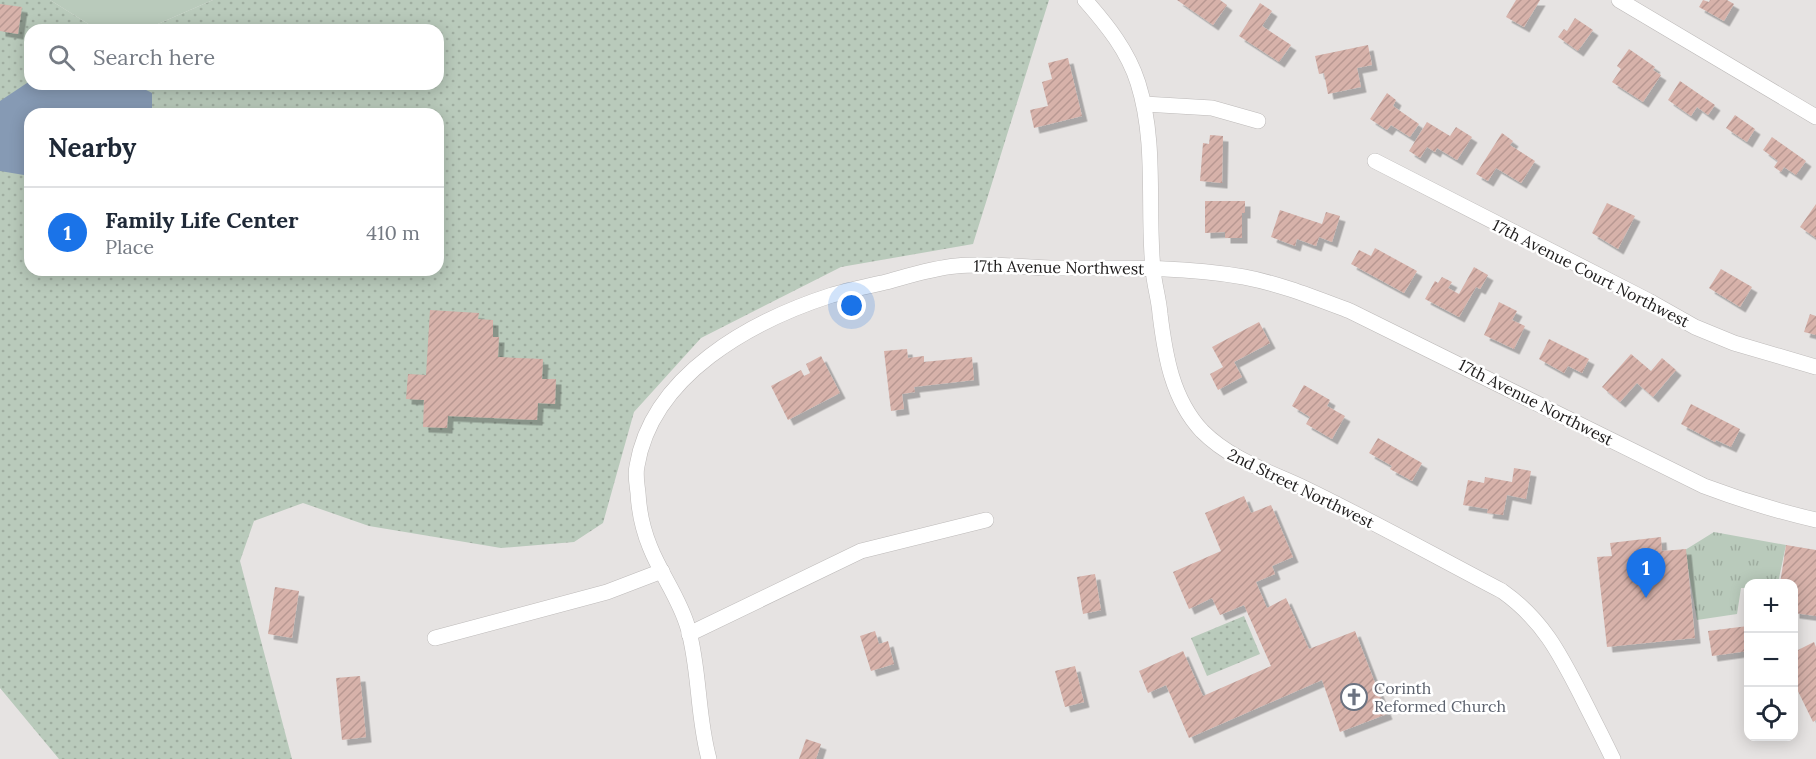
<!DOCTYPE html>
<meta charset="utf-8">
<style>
body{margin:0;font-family:Lora,serif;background:#f6f6f7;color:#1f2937}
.controls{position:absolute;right:18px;bottom:18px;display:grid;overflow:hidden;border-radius:12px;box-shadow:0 3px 15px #0003}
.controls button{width:54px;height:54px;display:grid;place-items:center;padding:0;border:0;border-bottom:2px solid #e0e1e3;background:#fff;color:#1f2937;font:30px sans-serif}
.you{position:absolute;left:852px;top:306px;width:21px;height:21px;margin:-15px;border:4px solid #fff;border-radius:50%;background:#1a73e8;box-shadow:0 0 0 9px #1a73e833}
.badge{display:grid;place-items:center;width:39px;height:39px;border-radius:50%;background:#1a73e8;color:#fff;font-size:20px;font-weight:700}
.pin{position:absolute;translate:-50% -50px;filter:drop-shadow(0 2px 3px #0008)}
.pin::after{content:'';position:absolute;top:32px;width:21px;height:18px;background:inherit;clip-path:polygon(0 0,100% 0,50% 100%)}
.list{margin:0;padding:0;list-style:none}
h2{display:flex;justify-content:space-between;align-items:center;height:78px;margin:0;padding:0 24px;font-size:26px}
h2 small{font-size:20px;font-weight:400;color:#747a83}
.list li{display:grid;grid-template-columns:39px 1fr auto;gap:18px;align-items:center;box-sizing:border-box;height:90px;padding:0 24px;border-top:2px solid #e0e1e3}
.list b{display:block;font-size:22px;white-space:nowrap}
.list p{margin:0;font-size:20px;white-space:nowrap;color:#747a83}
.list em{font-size:20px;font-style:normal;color:#747a83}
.icon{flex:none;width:33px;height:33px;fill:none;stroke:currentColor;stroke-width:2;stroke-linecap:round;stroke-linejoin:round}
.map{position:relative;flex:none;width:1816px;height:759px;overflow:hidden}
.search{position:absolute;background:#fff;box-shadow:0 3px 15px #0003;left:24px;top:24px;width:420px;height:66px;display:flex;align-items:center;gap:15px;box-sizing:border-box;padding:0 21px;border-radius:18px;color:#747a83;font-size:22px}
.panel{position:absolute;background:#fff;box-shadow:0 3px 15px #0003;left:24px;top:108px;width:420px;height:168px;border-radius:18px}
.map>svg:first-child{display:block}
.grass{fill:url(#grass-dots);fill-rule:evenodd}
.park{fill:url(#park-tufts)}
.garden{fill:#b9cabb}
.water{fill:#869ab4}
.building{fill:url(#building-hatch);filter:url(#shadow)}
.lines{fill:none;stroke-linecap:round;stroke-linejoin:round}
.minor-casing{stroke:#bdbab9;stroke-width:16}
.minor{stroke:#fff;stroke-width:15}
.labels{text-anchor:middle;stroke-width:5;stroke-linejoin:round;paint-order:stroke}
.street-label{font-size:16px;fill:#1d1b1b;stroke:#fff}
.worship-label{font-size:16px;fill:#5b616d;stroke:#fff;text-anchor:start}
</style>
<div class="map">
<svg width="1816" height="759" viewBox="0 0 1816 759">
<defs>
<pattern id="grass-dots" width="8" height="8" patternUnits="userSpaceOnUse" patternTransform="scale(1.5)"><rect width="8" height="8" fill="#b9cabb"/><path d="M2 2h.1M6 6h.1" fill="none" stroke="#9fada0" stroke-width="1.8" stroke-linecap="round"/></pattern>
<pattern id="park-tufts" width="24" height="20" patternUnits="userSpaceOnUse" patternTransform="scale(1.5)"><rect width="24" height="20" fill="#b9cabb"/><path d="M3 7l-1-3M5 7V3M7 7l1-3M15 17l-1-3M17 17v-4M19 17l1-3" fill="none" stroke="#9fada0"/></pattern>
<pattern id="building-hatch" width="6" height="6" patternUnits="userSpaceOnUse" patternTransform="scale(1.5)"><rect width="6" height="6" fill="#d7b2aa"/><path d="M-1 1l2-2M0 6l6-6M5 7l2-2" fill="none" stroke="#b89892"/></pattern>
<filter id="shadow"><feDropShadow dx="5.5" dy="5.5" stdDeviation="0" flood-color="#0004"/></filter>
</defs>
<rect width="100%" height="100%" fill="#e6e3e2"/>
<g class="grass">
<path d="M0,0H50L98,30H30V84H438V30H144L213,0H1049L973,244L841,267L701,338L634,412L603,523L574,542L501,548L369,526L303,503L254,521L240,561L292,759H59L0,688ZM30,114H438V270H30Z"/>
<polygon points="1244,616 1260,654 1207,676 1191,638"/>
</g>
<polygon class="park" points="1714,532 1786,545 1778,583 1748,584 1748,588 1741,588 1737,614 1697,620 1685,550"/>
<polygon class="garden" points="50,0 213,0 144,30 98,30"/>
<path class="water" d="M30,81V84C63,84 125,77 152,93V114H30V176L0,171V101Z"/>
<g class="building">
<polygon points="1177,0 1220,0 1227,5 1213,25"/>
<polygon points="1516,0 1540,0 1524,27 1506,17"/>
<polygon points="1703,0 1709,2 1710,0 1727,0 1734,4 1724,21 1699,7"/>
<polygon points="1260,3 1272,11 1262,26 1291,45 1279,62 1239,36"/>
<polygon points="0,4 22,7 18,34 0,31"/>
<polygon points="1575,18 1593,30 1578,51 1558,37 1564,29 1567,31"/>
<polygon points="1368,45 1372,65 1357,68 1361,87 1328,94 1324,73 1319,74 1315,56"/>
<polygon points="1629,49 1655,67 1653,70 1661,75 1643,102 1612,82 1621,69 1617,66"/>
<polygon points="1068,58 1082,116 1034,128 1030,110 1048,106 1042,82 1052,79 1048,63"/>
<polygon points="1680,81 1715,105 1708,115 1697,107 1691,116 1668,100"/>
<polygon points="1387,93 1396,100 1393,106 1419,124 1410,137 1391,125 1387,130 1370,119"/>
<polygon points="1735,115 1755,129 1747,142 1726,128"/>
<polygon points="1427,122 1450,136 1456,127 1472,137 1457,160 1437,148 1435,152 1427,147 1420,158 1409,151"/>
<polygon points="1502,133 1513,141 1510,145 1535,161 1521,183 1496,168 1488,181 1476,174"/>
<polygon points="1210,135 1223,136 1222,183 1200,181 1203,143 1209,144"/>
<polygon points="1772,137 1806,161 1796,175 1784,167 1781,172 1774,167 1778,161 1763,150"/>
<polygon points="1205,201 1245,201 1245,213 1242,213 1242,238 1225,238 1225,232 1205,233"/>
<polygon points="1607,203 1635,216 1618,249 1592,233"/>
<polygon points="1816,204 1816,238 1800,227"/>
<polygon points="1280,210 1322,224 1326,212 1340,216 1332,242 1319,237 1316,246 1297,239 1295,246 1271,237"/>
<polygon points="1375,248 1417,271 1404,293 1351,264 1359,250 1371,256"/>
<polygon points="1474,267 1488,275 1480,289 1476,287 1459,317 1425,299 1435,281 1438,283 1442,277 1452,282 1448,288 1459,294"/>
<polygon points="1721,269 1752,287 1740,307 1709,288"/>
<polygon points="1499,302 1517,311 1512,320 1525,326 1514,349 1484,335"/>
<polygon points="430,310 479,313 478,319 493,320 493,337 499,337 498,357 543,359 542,379 556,379 555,404 538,403 537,420 448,416 447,428 423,427 424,400 406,399 408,374 426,375"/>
<polygon points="1810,314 1816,316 1816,335 1804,332"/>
<polygon points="1259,322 1270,343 1234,362 1242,377 1218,390 1210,374 1223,367 1212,347"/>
<polygon points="1549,339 1589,359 1582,373 1568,366 1564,373 1539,359"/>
<polygon points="907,349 908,358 924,356 924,362 972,357 974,380 914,387 915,392 902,394 904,409 891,411 884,351"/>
<polygon points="1631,354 1651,371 1662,358 1676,370 1653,397 1637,383 1620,402 1602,387"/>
<polygon points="821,356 840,393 788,420 771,386 801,370 804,376 810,373 806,364"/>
<polygon points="1304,385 1330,400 1327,406 1345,416 1332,439 1306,424 1310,417 1292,406"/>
<polygon points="1691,404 1740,429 1731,447 1716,440 1715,442 1681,424"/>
<polygon points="1378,438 1422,463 1412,481 1390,469 1392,466 1369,453"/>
<polygon points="1514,468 1531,471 1526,499 1507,495 1503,515 1487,513 1488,509 1463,505 1468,480 1484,483 1485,477 1512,482"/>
<polygon points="1244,496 1251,513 1271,505 1293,557 1272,566 1275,574 1256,582 1267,608 1286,598 1309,649 1355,631 1387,714 1340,732 1322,680 1189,738 1166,685 1148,693 1139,671 1183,651 1203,696 1271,666 1244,605 1220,615 1212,598 1189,609 1173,572 1221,551 1205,513"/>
<polygon points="1661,537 1662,551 1686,549 1695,638 1607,647 1597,557 1612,556 1610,543"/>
<polygon points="1786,545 1816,550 1816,616 1794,613 1794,584 1780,584"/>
<polygon points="1095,574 1101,610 1083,614 1077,577"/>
<polygon points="275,587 299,591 292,638 268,634"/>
<polygon points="1748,626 1748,651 1712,656 1708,631"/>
<polygon points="875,631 879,644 888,641 894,664 871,671 860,636"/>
<polygon points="1814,642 1816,647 1816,720 1813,722 1794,683 1794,652"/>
<polygon points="1075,666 1084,702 1065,707 1055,671"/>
<polygon points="360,676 366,737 342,740 336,678"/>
<polygon points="806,739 821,744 816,759 799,759"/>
</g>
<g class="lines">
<defs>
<g id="minor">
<path d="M1085,0C1107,25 1128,51 1138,83C1157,143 1147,208 1153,269C1154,284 1159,299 1160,314C1165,355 1172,399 1202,431C1230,459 1265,470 1300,486C1369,519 1435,556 1502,591C1543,620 1560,654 1582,697C1592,717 1603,738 1613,759"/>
<polyline points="1619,0 1816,117"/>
<polyline points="1144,104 1212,108 1258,121"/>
<polyline points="1375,161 1649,301 1695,327 1734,343 1816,367"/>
<polyline points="689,634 861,551 986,520"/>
<polyline points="435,638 607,592 662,571"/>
<path d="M709,759C697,716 700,670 688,628C680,599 661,575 650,547C643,530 639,512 638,493C637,484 635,475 637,466C652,375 751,321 832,295C849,290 868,286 886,282C908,276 933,268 956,266C988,263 1019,267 1050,268C1115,268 1181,266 1244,277C1281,284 1315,298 1350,311L1704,486C1741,500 1777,511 1816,520"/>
</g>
</defs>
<use href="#minor" class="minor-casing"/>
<use href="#minor" class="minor"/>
</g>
<defs>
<symbol id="church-ring" viewBox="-11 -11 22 22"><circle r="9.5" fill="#fff" stroke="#6b7280" stroke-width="1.5"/><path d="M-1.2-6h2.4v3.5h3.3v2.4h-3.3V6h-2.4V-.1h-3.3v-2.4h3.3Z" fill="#6b7280"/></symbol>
</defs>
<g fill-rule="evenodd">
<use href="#church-ring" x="1339" y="682" width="30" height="30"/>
</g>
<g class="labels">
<g class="street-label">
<text transform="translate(1059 267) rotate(1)" y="6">17th Avenue Northwest</text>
<text transform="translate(1591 273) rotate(27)" y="6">17th Avenue Court Northwest</text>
<text transform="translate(1536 402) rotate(27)" y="6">17th Avenue Northwest</text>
<text transform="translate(1301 488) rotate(26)" y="6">2nd Street Northwest</text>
</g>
<g class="worship-label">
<text x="1374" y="694">Corinth<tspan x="1374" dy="18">Reformed Church</tspan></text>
</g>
</g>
</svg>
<div class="controls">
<button>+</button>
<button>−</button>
<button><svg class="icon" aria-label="locate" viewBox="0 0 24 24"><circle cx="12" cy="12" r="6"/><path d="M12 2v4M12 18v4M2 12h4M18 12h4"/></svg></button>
</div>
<div class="you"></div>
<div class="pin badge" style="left:1646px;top:598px">1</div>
<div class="search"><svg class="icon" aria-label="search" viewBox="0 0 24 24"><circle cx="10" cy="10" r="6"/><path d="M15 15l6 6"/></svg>Search here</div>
<section class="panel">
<h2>Nearby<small></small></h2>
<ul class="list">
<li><span class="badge">1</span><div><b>Family Life Center</b><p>Place</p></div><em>410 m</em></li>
</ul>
</section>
</div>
